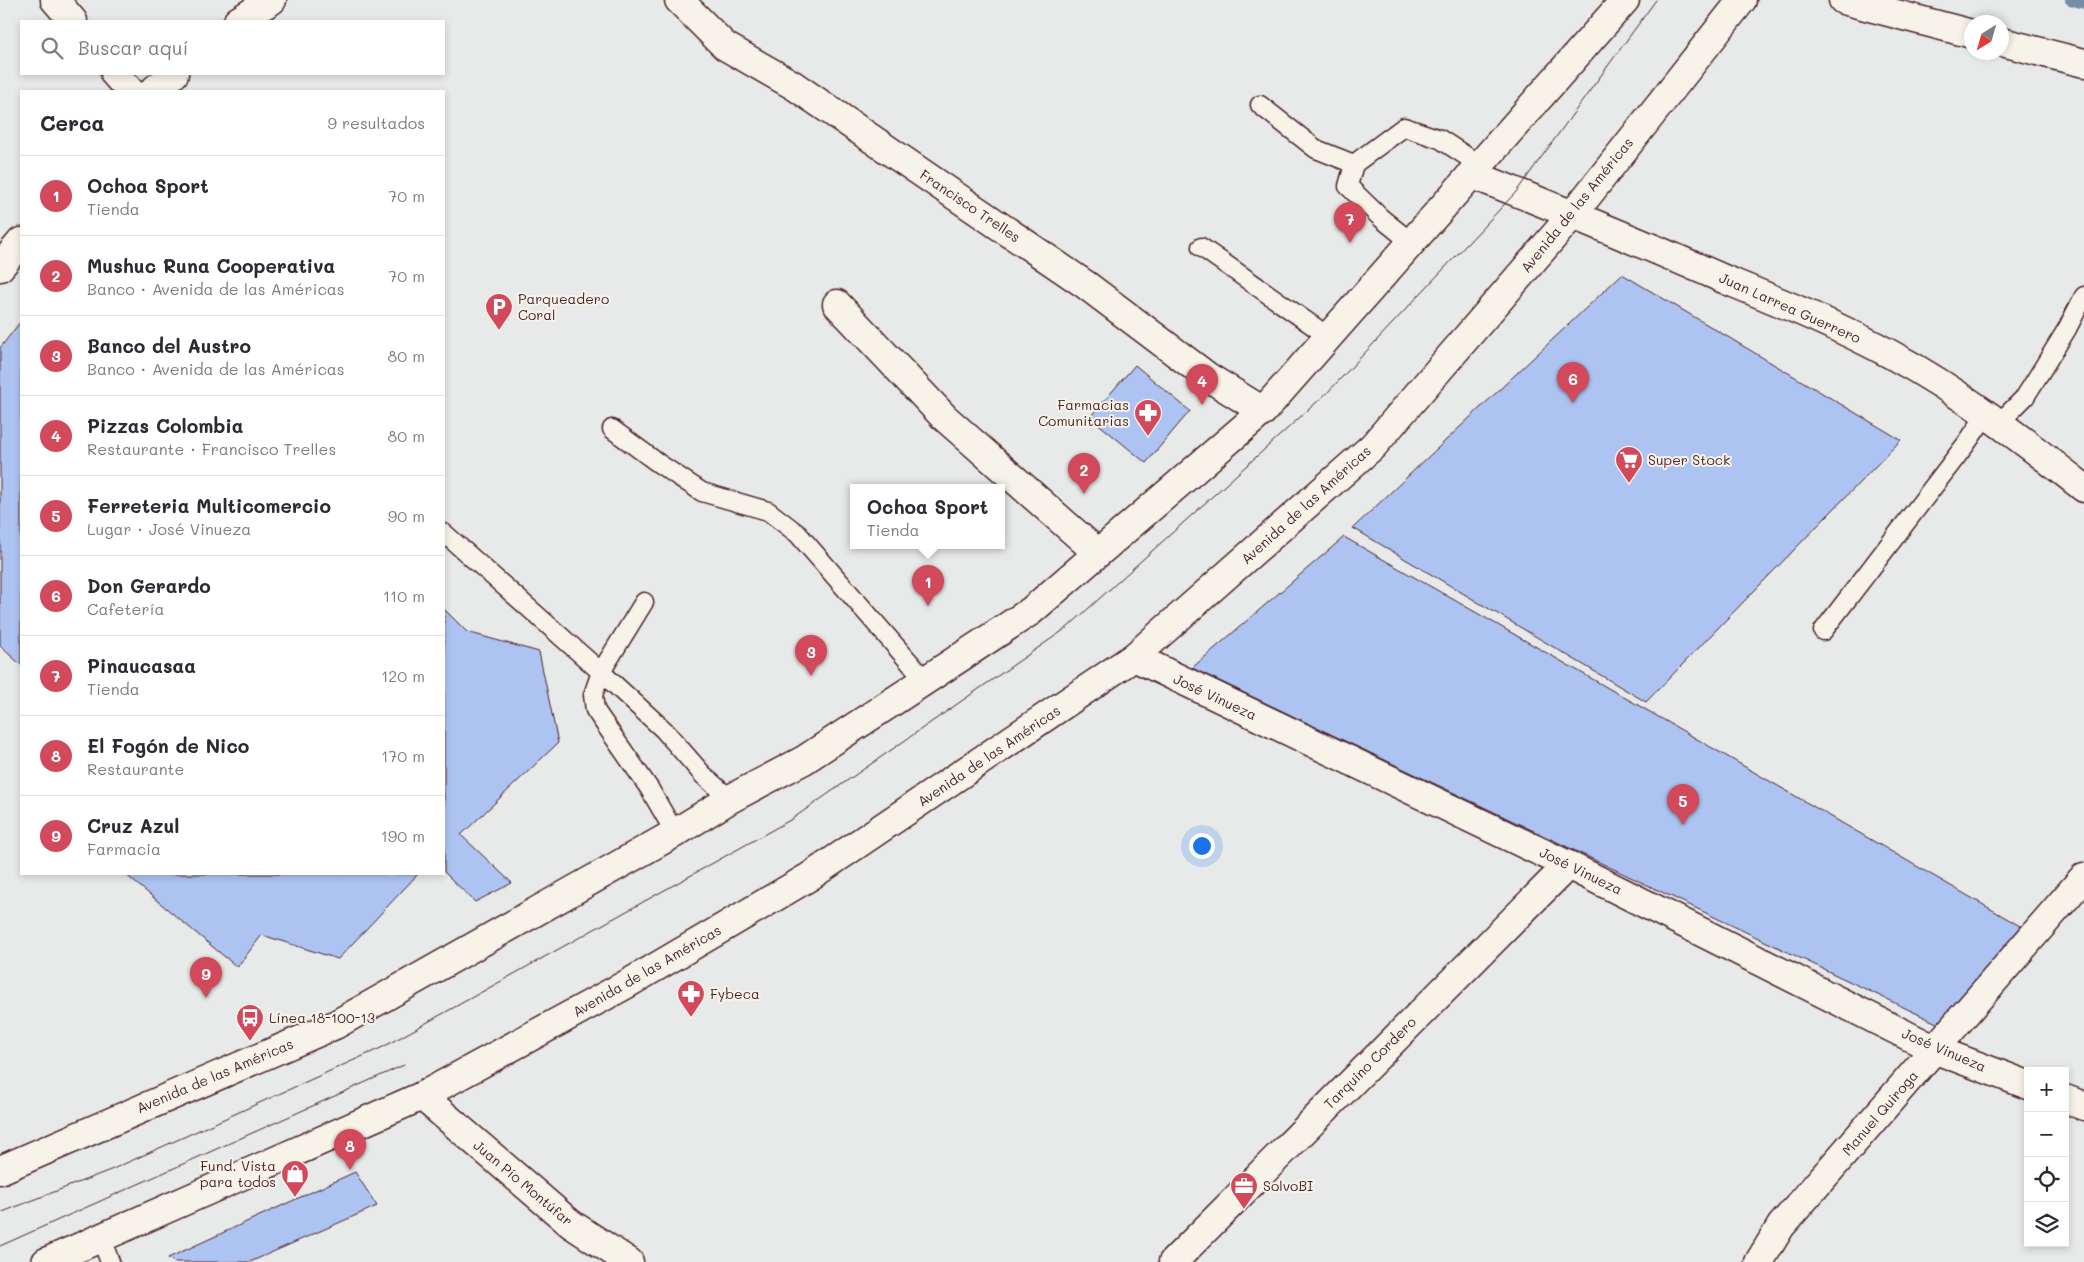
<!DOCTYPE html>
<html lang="es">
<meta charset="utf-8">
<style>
body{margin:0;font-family:Mali,sans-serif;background:#f2f2f3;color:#2b2b33}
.controls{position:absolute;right:15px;bottom:15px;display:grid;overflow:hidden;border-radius:0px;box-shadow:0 2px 8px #0003}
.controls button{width:45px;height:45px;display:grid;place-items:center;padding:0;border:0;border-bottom:1px solid #e1e1e2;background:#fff;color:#2b2b33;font:25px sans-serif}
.compass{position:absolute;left:1964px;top:15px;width:45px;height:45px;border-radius:50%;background:#fff;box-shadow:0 2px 8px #0003;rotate:217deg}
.you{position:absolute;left:1201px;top:845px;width:18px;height:18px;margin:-12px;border:4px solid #fff;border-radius:50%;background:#1a73e8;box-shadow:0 0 0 8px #1a73e833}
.badge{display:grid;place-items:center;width:32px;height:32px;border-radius:50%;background:#d1495b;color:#fff;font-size:16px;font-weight:700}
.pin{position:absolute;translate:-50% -41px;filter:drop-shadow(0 1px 2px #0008)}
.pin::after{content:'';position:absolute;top:26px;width:18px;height:15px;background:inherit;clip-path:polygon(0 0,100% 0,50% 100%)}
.popup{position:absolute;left:850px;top:484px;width:155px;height:65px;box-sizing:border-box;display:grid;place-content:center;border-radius:0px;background:#fff;filter:drop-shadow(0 1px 4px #0005);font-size:16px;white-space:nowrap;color:#7c7c81}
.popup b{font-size:19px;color:#2b2b33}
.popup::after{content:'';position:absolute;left:50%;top:100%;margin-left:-10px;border:10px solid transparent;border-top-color:#fff}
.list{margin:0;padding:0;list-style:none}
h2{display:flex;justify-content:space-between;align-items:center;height:65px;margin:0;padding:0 20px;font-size:21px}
h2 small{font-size:16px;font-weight:400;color:#7c7c81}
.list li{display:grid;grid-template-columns:32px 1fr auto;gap:15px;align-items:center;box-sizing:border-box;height:80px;padding:0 20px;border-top:1px solid #e1e1e2}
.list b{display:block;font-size:19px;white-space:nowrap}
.list p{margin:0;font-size:16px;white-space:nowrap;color:#7c7c81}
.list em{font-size:16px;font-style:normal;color:#7c7c81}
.icon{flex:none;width:28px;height:28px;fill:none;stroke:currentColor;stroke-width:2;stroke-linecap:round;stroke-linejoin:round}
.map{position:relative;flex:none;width:2084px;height:1262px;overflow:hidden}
.search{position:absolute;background:#fff;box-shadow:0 2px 8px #0003;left:20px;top:20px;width:425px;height:55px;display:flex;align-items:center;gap:12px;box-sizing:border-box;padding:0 18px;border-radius:0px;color:#7c7c81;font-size:19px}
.panel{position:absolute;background:#fff;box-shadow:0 2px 8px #0003;left:20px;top:90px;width:425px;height:785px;border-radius:0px}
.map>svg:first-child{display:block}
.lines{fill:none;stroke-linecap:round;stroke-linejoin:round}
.stream{stroke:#768da4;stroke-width:10}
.building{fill:#adc4f2;stroke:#4a1f2b}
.service-casing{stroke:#4a1f2b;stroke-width:21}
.minor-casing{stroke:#4a1f2b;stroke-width:31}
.primary-casing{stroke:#4a1f2b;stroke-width:31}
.service{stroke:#f7f3e8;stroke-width:18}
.minor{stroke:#f7f3e8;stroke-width:28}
.primary{stroke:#f7f3e8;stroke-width:28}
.tram{stroke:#4a1f2b;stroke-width:1}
.labels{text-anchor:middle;stroke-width:4;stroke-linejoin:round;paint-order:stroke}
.street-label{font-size:14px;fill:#4a1f2b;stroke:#f7f3e8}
.poi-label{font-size:14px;fill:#4a1f2b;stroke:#f7f3e8;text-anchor:start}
</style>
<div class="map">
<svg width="2084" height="1262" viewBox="0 0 2084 1262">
<rect width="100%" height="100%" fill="#e8eaea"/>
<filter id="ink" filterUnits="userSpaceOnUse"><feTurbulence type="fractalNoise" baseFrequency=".02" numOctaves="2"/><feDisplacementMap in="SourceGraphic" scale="10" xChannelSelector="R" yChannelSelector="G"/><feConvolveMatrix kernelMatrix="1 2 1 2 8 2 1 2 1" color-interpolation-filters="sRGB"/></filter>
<g filter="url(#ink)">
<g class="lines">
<polyline class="stream" points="2070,0 2084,4"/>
</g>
<g class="building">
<polygon points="1622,274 1901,440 1646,702 1353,528"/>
<polygon points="21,321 21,665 0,646 0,348"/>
<polygon points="1135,365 1190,411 1146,463 1090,417"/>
<polygon points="1344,537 1664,720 2027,930 1945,1027 1192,668"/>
<polygon points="444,609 467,632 539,652 558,743 461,835 512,883 475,902 444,872"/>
<polygon points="125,874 418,874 338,959 262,935 237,967"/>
<polygon points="355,1172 377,1206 250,1262 174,1262 168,1258"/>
</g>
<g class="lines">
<defs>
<g id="service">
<polyline points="1260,105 1316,149 1354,164 1404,127 1440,139 1480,165"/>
<polyline points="1354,164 1348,186 1381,218 1412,243"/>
<polyline points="1201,247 1329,337"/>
<polyline points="1999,423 2025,397 2067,329 2084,296"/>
<polyline points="612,429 658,463 702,492 768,511 798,534 925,680"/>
<polyline points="444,533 601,672 593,695 595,710 649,788 675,833"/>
<polyline points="644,602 601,672 664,730 704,776 730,799"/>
<polyline points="1823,631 1966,444 1986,415"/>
<polyline points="101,1238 110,1262"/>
</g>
<g id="minor">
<polyline points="55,0 73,21"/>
<polyline points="679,0 725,46 793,85 1086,285 1208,377 1263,411"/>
<polyline points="1843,0 1972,34"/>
<polyline points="238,21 272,0"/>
<polyline points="2002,42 2084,63"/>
<polyline points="115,74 130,91"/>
<polyline points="153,91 174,74"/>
<path d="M1471,174C1557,208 1642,243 1726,280C1782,303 1839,326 1892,355C1960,392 2023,440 2084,488"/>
<polyline points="0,267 21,242"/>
<polyline points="837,304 944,417 1098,553"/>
<polyline points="1134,657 1568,865 1936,1050 2028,1085"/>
<polyline points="422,1096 571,1224 629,1262"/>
<polyline points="2065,1099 2084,1106"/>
<polyline points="1173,1262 1568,865"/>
<polyline points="1759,1262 1781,1226 2084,877"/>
</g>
<g id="primary">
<polyline points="0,1170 335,1025 675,833 730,799 804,760 1031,611 1263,411 1625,0"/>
<polyline points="46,1262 422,1096 627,984 809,877 1134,657 1373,446 1573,214 1742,0"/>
</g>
</defs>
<use href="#service" class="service-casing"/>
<use href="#minor" class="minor-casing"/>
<use href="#primary" class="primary-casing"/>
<use href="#service" class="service"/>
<use href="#minor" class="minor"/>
<use href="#primary" class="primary"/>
<g class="tram">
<polyline points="0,1213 113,1169 383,1047 792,819 1068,627 1329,391 1516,192 1656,0"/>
<polyline points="0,1246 404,1065"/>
</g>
</g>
</g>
<defs>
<symbol id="parking-pin" viewBox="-11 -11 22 30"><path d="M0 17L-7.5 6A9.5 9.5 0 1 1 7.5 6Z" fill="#d1495b" stroke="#f7f3e8"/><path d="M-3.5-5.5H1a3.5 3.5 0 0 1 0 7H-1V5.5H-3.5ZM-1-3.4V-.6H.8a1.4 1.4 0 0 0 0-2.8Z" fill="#fff"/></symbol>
<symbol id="pharmacy-pin" viewBox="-11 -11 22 30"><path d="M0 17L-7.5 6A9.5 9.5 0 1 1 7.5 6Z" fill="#d1495b" stroke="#f7f3e8"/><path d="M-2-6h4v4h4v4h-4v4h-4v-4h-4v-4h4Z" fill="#fff"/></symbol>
<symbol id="supermarket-pin" viewBox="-11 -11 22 30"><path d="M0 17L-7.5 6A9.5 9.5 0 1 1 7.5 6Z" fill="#d1495b" stroke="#f7f3e8"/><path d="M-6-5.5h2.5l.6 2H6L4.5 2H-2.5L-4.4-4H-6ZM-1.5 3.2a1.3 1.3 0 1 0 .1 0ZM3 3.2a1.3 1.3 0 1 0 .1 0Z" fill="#fff"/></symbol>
<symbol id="bus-pin" viewBox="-11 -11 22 30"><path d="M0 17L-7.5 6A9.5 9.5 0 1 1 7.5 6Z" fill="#d1495b" stroke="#f7f3e8"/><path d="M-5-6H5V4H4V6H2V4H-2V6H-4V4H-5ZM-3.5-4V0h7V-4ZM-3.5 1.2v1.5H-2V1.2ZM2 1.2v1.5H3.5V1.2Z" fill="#fff"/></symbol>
<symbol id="shop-pin" viewBox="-11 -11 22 30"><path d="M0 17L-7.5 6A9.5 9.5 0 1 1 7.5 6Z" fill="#d1495b" stroke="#f7f3e8"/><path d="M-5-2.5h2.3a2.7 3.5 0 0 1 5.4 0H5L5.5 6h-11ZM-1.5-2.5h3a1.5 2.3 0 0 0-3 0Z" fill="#fff"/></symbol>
<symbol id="office-pin" viewBox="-11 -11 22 30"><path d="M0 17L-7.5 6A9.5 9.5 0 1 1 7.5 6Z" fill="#d1495b" stroke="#f7f3e8"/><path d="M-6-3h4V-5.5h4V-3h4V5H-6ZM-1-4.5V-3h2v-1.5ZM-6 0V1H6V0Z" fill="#fff"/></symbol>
</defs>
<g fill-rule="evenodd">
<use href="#parking-pin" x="483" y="291" width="32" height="43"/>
<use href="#pharmacy-pin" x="1132" y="397" width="32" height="43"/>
<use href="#supermarket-pin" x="1613" y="444" width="32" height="43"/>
<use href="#pharmacy-pin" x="675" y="978" width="32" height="43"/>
<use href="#bus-pin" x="234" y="1002" width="32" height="43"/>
<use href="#shop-pin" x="279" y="1158" width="32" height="43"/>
<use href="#office-pin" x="1228" y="1170" width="32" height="43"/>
</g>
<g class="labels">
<g class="street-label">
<text transform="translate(1577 205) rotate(-51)" y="5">Avenida de las Américas</text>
<text transform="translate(970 206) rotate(34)" y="5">Francisco Trelles</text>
<text transform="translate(1790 308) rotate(24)" y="5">Juan Larrea Guerrero</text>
<text transform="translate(1306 505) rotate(-42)" y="5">Avenida de las Américas</text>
<text transform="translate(1215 697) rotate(25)" y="5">José Vinueza</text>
<text transform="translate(989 756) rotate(-34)" y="5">Avenida de las Américas</text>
<text transform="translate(1581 871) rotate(26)" y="5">José Vinueza</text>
<text transform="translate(647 971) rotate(-30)" y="5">Avenida de las Américas</text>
<text transform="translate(1944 1050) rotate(23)" y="5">José Vinueza</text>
<text transform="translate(1370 1063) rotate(-45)" y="5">Tarquino Cordero</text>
<text transform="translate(215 1076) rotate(-23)" y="5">Avenida de las Américas</text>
<text transform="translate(1880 1113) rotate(-49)" y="5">Manuel Quiroga</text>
<text transform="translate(523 1183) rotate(40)" y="5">Juan Pío Montúfar</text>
</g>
<g class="poi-label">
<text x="518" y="304">Parqueadero<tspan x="518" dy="16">Coral</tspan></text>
<text x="1129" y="410" text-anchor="end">Farmacias<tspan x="1129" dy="16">Comunitarias</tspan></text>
<text x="1648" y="465">Super Stock</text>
<text x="710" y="999">Fybeca</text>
<text x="269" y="1023">Línea 18-100-13</text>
<text x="276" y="1171" text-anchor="end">Fund. Vista<tspan x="276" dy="16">para todos</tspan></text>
<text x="1263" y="1191">SolvoBI</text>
</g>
</g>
</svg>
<div class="controls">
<button>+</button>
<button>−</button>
<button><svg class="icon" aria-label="locate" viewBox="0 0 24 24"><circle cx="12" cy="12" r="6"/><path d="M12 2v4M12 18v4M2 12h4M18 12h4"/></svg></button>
<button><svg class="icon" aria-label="layers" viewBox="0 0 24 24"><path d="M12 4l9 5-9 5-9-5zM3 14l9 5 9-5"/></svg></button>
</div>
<svg class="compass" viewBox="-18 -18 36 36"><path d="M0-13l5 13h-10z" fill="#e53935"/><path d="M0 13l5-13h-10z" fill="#7c7c81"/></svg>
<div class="you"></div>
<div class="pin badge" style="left:928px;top:606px">1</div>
<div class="popup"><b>Ochoa Sport</b>Tienda</div>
<div class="pin badge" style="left:1084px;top:494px">2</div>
<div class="pin badge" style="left:811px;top:676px">3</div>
<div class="pin badge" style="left:1202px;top:405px">4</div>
<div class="pin badge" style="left:1683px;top:825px">5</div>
<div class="pin badge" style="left:1573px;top:403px">6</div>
<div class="pin badge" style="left:1350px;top:243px">7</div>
<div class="pin badge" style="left:350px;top:1170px">8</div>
<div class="pin badge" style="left:206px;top:998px">9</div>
<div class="search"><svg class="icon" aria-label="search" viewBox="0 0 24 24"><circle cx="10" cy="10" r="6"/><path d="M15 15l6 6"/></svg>Buscar aquí</div>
<section class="panel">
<h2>Cerca<small>9 resultados</small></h2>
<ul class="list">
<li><span class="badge">1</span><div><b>Ochoa Sport</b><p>Tienda</p></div><em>70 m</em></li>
<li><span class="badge">2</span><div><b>Mushuc Runa Cooperativa</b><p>Banco · Avenida de las Américas</p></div><em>70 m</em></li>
<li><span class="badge">3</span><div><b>Banco del Austro</b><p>Banco · Avenida de las Américas</p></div><em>80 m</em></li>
<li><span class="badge">4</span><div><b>Pizzas Colombia</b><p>Restaurante · Francisco Trelles</p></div><em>80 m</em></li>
<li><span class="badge">5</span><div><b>Ferreteria Multicomercio</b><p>Lugar · José Vinueza</p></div><em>90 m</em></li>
<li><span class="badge">6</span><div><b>Don Gerardo</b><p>Cafetería</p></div><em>110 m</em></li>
<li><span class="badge">7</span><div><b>Pinaucasaa</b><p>Tienda</p></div><em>120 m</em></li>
<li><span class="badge">8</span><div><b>El Fogón de Nico</b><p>Restaurante</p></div><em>170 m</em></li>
<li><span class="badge">9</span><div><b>Cruz Azul</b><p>Farmacia</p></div><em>190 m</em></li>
</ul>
</section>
</div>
